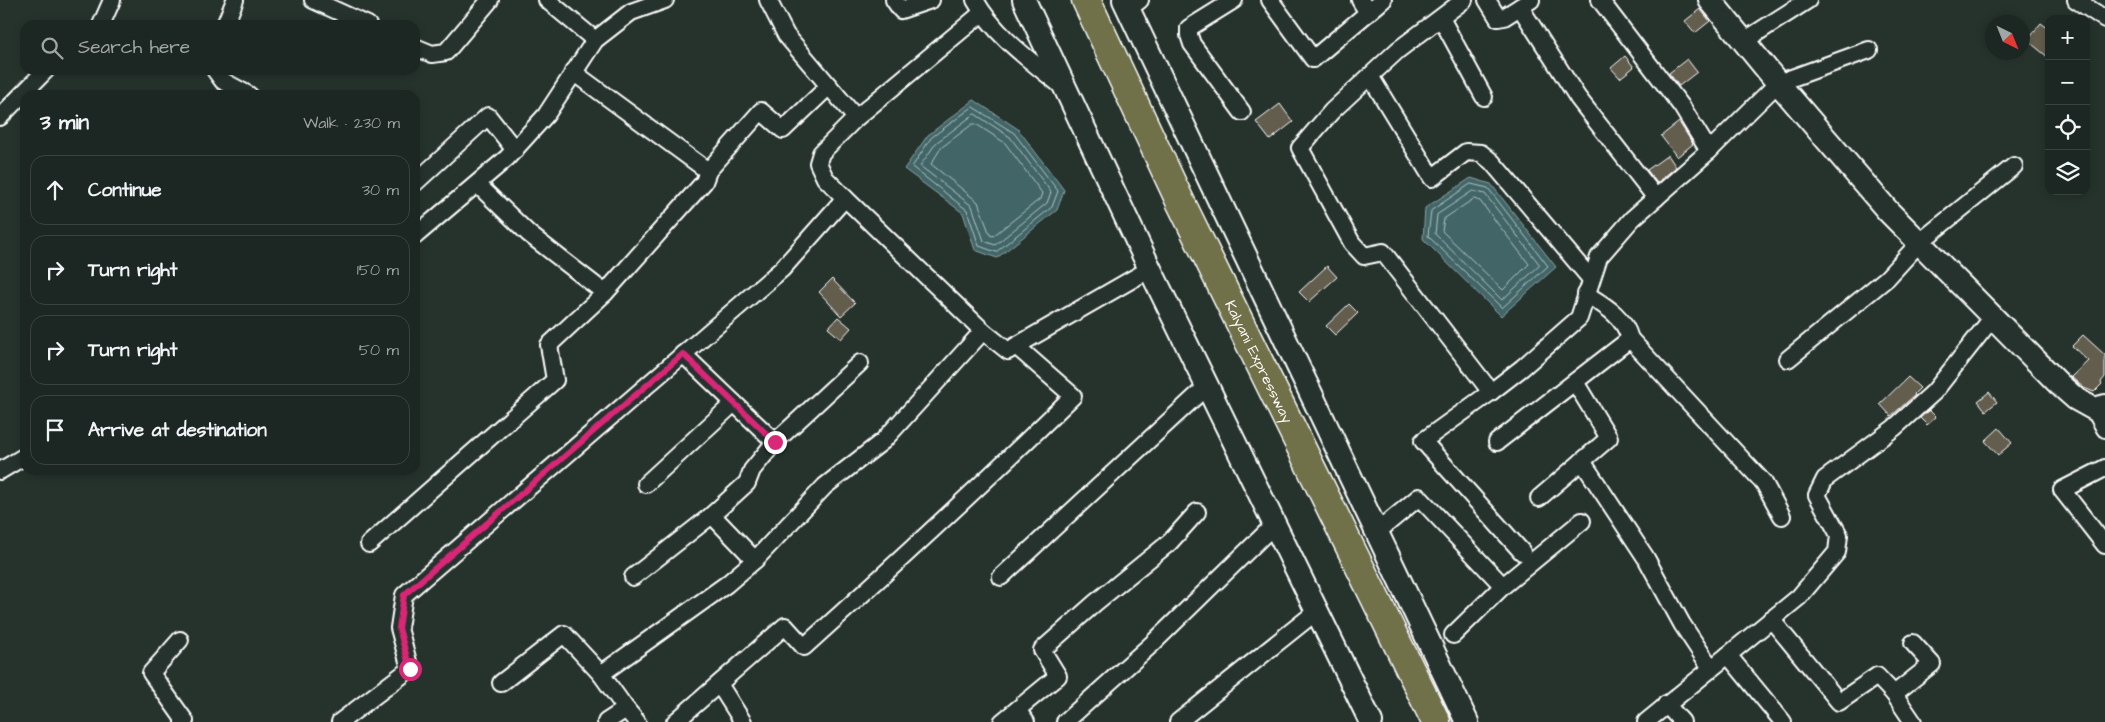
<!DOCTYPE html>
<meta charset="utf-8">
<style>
body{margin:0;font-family:"Architects Daughter",sans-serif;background:#29322f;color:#f1f3f6}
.controls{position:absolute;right:15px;top:15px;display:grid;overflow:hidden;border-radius:10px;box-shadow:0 2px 8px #0003}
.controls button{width:45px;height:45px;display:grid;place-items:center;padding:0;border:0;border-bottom:1px solid #3a4340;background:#1c2622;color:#f1f3f6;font:25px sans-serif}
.compass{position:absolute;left:1985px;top:15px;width:45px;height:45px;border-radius:50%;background:#1c2622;box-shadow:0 2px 8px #0003;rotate:137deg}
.stop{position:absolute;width:15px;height:15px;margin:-11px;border:4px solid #db2777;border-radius:50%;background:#fff}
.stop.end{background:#db2777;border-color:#fff;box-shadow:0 1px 5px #0008}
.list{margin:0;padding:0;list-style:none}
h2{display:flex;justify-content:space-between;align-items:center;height:65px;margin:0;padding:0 20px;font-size:21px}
h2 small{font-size:16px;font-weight:400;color:#a0a5a5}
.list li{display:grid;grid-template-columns:32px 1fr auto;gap:15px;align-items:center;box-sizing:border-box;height:70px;margin:0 10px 10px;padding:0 10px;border:1px solid #3a4340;border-radius:15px}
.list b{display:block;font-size:19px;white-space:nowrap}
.list em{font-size:16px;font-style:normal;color:#a0a5a5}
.icon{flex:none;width:28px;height:28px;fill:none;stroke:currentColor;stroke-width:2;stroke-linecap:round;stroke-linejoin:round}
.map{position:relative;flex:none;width:2105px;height:722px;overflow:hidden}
.search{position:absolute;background:#1c2622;box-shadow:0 2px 8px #0003;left:20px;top:20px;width:400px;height:55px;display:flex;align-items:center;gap:12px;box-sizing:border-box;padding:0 18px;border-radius:15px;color:#a0a5a5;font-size:19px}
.panel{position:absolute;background:#1c2622;box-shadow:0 2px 8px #0003;left:20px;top:90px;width:400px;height:385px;border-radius:15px}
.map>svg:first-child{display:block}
.water{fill:#426667;stroke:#8ea3a4}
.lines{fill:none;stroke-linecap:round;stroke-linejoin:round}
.shore{stroke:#b3c2c2;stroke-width:1}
.building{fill:#645d4d;stroke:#fff}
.street-casing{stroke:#fff;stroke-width:20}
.secondary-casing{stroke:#fff;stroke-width:26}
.highway-casing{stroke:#fff;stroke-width:31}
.street{stroke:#26332d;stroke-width:16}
.secondary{stroke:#26332d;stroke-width:22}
.highway{stroke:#70704a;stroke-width:28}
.route{stroke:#db2777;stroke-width:6}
.labels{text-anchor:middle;stroke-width:4;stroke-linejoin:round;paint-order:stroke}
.street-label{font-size:15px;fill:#fff;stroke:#26332d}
</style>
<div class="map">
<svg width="2105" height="722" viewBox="0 0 2105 722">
<rect width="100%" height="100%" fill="#26332d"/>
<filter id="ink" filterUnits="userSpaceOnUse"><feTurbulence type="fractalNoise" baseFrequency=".02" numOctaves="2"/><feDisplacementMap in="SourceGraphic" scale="10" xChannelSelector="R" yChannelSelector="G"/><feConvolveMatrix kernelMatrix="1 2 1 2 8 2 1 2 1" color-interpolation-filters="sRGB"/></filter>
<g filter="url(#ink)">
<g class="water">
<polygon points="974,100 1018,129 1064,190 1057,210 997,258 975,250 963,213 904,169 928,135"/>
<polygon points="1471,178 1491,184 1556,267 1501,316 1423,239 1425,208"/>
</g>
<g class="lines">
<g class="shore">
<polygon points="973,107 1014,133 1058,191 1052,207 996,252 979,246 967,210 912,167 931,138"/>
<polygon points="975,114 1010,137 1051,192 1047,203 995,245 984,241 972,206 920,166 936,143"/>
<polygon points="973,124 976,124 1005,143 1042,193 1040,199 993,236 990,235 978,202 931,164 941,148"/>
<polygon points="1471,184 1488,188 1548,266 1502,308 1428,236 1431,211"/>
<polygon points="1473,191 1485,194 1540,265 1502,300 1435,234 1437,215"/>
<polygon points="1474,199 1480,201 1529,264 1503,290 1442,231 1444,219"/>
</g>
</g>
<g class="building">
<polygon points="1700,9 1710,21 1695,33 1685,21"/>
<polygon points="2041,23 2049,29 2049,58 2027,40"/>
<polygon points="1625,56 1634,67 1620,78 1611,68"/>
<polygon points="1687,59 1697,72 1679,86 1669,73"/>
<polygon points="1280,104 1293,122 1270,140 1256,122"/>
<polygon points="1679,122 1693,144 1677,157 1661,136"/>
<polygon points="1668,155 1676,167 1657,183 1647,170"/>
<polygon points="1327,266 1337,277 1309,302 1299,292"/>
<polygon points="832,279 855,303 841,316 819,292"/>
<polygon points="1349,304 1358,313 1335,335 1326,326"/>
<polygon points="838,317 851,328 841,339 828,328"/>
<polygon points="2083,335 2105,355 2105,377 2101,382 2102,384 2094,392 2084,388 2071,377 2088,361 2072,346"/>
<polygon points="1908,377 1920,388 1914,394 1915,395 1891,416 1880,404"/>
<polygon points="1989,392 1997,402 1986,411 1978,401"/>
<polygon points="1929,410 1936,417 1927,425 1920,418"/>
<polygon points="1999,428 2012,443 1998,455 1985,441"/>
</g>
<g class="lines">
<defs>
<g id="street">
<polyline points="313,0 368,25"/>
<polyline points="547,0 595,40"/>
<polyline points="894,0 901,10 931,0"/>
<path d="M975,0C996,37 1030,60 1063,87"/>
<polyline points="1234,0 1189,28 1189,35 1192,44 1242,112"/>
<polyline points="1270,0 1313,59 1383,0"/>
<polyline points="1360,0 1368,13"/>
<polyline points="1464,0 1398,50 1332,111 1300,148 1352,243 1364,256 1383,252 1491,392 1522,368 1579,318 1599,257 1632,219 1709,151 1778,83 1869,50"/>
<polyline points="1487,0 1498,18 1504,17 1531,0"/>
<polyline points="1600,0 1682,107 1709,151"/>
<polyline points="2076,0 2105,19"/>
<polyline points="1520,7 1578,98 1656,198"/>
<polyline points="1128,9 1140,0"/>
<polyline points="1441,18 1484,97"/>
<polyline points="101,25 112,0"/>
<polyline points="225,25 235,0"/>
<polyline points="1744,41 1808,0"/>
<polyline points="415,47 432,54 446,52 490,0"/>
<polyline points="215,70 223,81 249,95"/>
<polyline points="573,72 708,171"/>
<polyline points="1370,76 1432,178 1466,152 1481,153 1492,162 1590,278"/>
<polyline points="0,117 46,70"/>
<polyline points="856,118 982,13"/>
<polyline points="415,183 488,116 515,150"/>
<polyline points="845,198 983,331"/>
<polyline points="415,236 507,158 546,115 595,40 631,12 665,0"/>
<polyline points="605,293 704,182 708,171 761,111 783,130 829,86"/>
<path d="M1586,294C1605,306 1624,316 1630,339L1764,483L1782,516"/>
<polyline points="683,354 775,442 860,363"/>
<polyline points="1788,359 1887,278 1920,242 2014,166"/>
<polyline points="1491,392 1423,441 1522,552"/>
<polyline points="2094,409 2105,429"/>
<polyline points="1497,442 1630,339"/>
<polyline points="1582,461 1646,558 1682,624 1711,668"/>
<polyline points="2105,468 2062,490 2105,545"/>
<polyline points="0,471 25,456"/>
<polyline points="646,484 734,403"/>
<polyline points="1539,498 1609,438 1575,382"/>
<polyline points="1377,532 1419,497 1503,586"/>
<polyline points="369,544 555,380 549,345 605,293 529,234 477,184"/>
<polyline points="755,560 825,486 883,441 983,331 1008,351 1016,346"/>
<polyline points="633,577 712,515 747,483 752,470 775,442"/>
<polyline points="1001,577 1207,386"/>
<polyline points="1771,619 1839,702 1877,676 1894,694"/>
<polyline points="1453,635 1503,586 1582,521"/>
<polyline points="180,640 151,673 185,721 183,722"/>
<polyline points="1728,655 1783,722"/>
<polyline points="601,674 727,584 755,560 712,515"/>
<polyline points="501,683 564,634 601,674 626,709"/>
<polyline points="719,684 743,722"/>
<polyline points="1666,704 1682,722"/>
<polyline points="1017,710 1026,722"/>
<polyline points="340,722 410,669 399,628 404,595 782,269 845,198 825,178 818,163 821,153 856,118 786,35 768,0"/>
<polyline points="606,722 626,709 637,722"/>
<path d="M675,722L785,626L804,647C895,565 985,482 1073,396L1016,346L1150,269"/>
<polyline points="1002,722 1058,676 1042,650 1095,603 1170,542 1197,512"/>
<polyline points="1065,722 1153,643 1274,525"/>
<polyline points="1178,722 1317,611"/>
<polyline points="1646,722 1799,597 1837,552 1839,535 1817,495 1825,479 1894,428 1934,392 1993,317"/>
<polyline points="1913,722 1894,694 1932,664 1913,643"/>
</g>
<g id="secondary">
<polyline points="1024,0 1150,269 1371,722"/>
<polyline points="1124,0 1467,722"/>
<polyline points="1710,0 1778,83 1888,211 2059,384 2076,399 2094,409 2105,406"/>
</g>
<g id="highway">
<path id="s1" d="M1086,0L1180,201L1436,722"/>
</g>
</defs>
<use href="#street" class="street-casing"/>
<use href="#secondary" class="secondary-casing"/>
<use href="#highway" class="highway-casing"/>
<use href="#street" class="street"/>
<use href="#secondary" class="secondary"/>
<use href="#highway" class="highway"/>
</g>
</g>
<g class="lines" filter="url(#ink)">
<polyline class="route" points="410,669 399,628 404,595 683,354 775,442"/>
</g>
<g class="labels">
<g class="street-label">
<text dy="5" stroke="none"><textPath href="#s1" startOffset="401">Kalyani Expressway</textPath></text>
</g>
</g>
</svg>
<div class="controls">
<button>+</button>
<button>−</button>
<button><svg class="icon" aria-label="locate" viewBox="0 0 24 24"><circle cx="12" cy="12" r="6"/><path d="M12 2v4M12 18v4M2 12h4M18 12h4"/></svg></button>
<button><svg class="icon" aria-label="layers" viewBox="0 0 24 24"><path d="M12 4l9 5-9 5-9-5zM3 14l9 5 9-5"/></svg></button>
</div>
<svg class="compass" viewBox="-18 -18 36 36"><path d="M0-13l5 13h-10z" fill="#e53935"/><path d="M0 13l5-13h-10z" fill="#a0a5a5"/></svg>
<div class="stop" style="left:410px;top:669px"></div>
<div class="stop end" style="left:775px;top:442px"></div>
<div class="search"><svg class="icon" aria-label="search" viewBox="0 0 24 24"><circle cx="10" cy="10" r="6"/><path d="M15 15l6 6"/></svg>Search here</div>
<section class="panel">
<h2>3 min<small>Walk · 230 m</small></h2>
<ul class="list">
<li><svg class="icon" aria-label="ahead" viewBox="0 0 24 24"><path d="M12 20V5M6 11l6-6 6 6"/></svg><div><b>Continue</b></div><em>30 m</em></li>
<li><svg class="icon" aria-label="right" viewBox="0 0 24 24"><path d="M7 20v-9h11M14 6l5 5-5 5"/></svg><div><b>Turn right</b></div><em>150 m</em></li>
<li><svg class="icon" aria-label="right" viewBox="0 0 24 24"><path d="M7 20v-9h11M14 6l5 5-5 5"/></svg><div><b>Turn right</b></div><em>50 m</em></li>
<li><svg class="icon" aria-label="arrive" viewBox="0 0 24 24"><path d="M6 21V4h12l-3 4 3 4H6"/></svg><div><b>Arrive at destination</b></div></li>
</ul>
</section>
</div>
